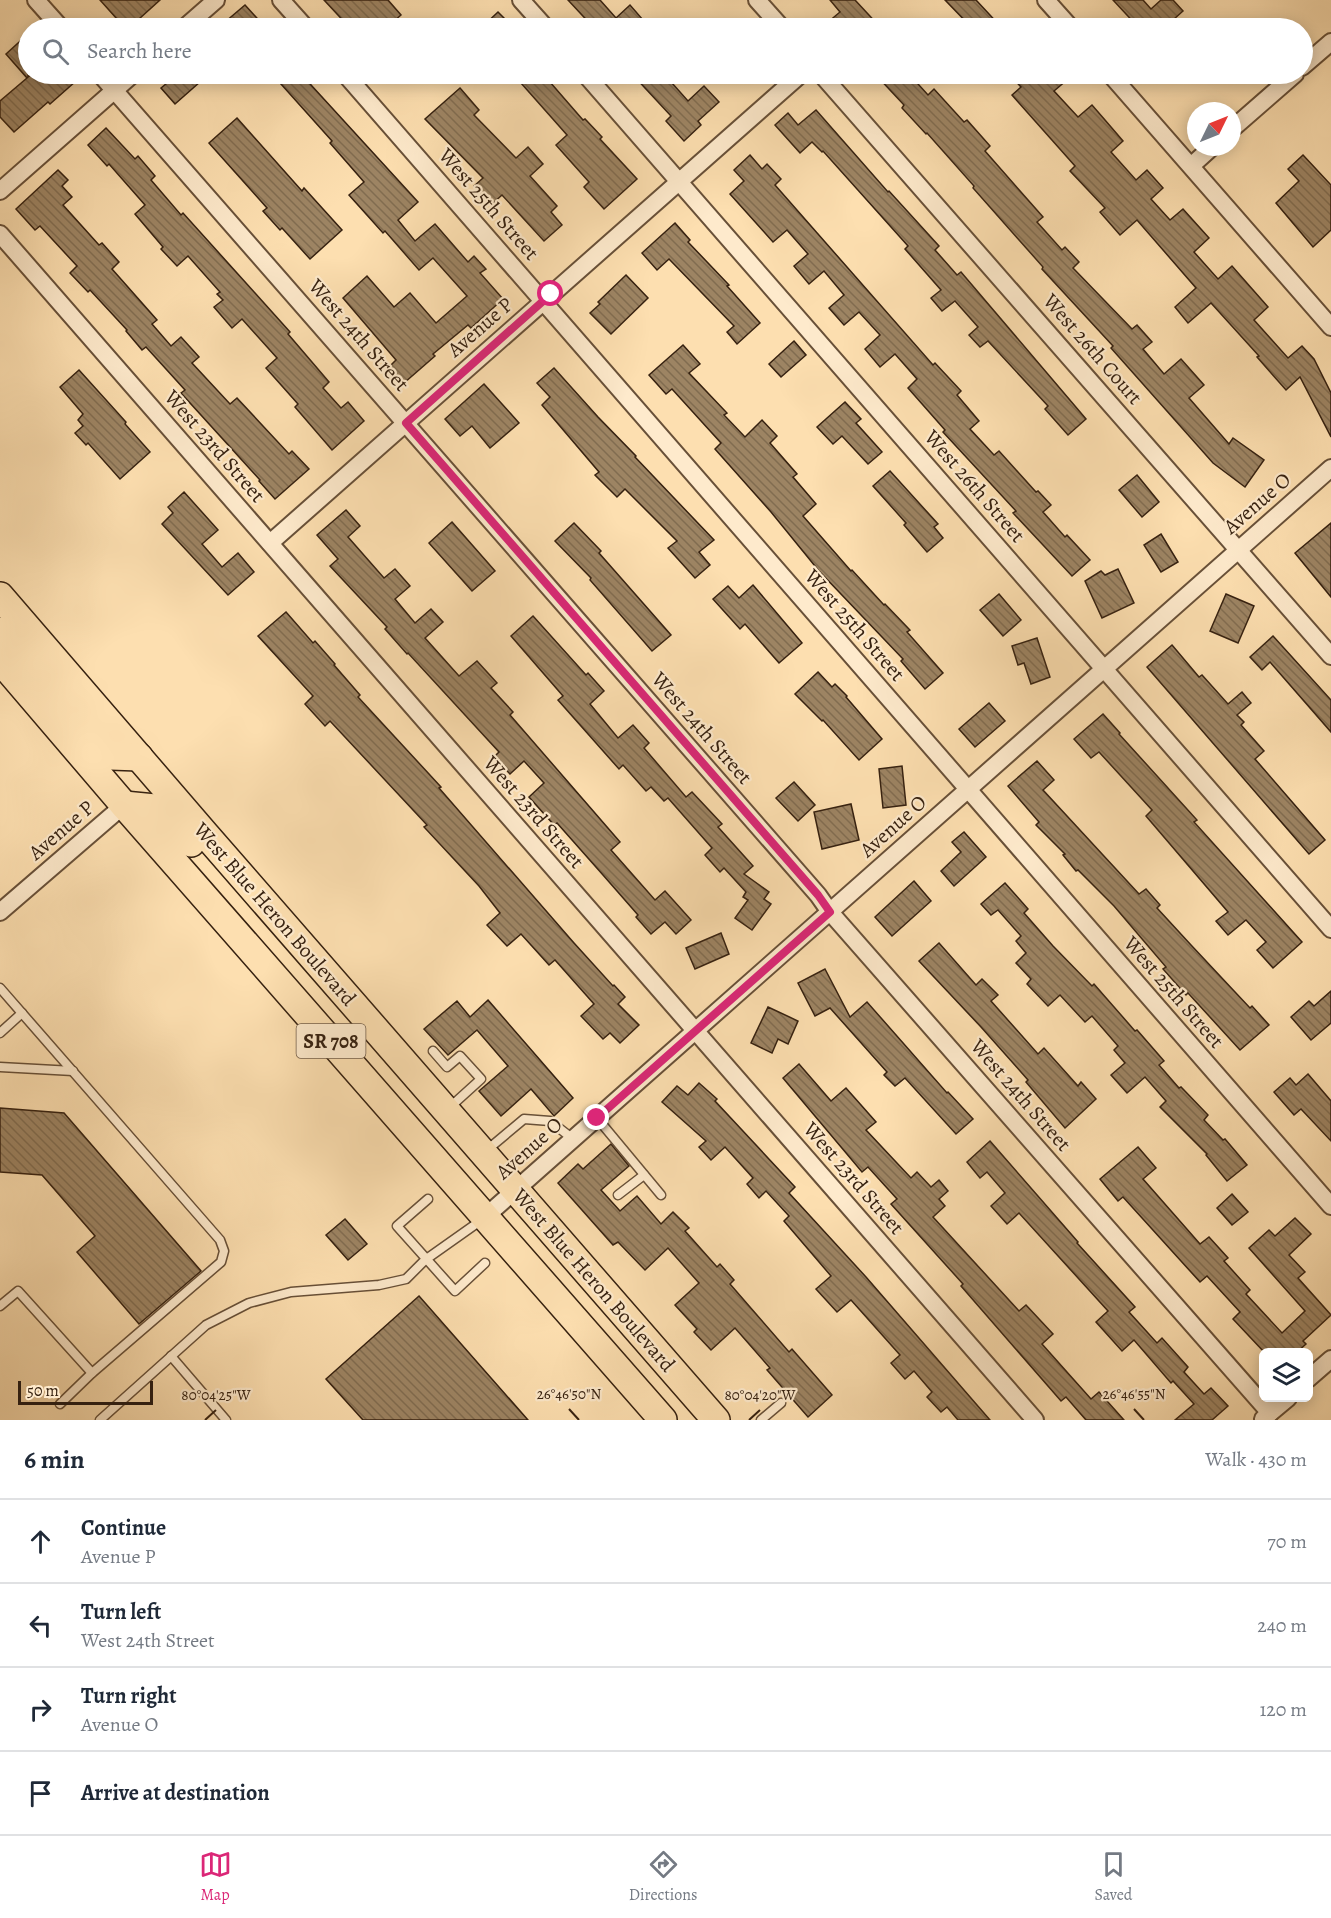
<!DOCTYPE html>
<meta charset="utf-8">
<style>
body{margin:0;font-family:Alegreya,serif;background:#f6f6f7;color:#1f2937}
.controls{position:absolute;right:18px;bottom:18px;display:grid;overflow:hidden;border-radius:9px;box-shadow:0 3px 15px #0003}
.controls button{width:54px;height:54px;display:grid;place-items:center;padding:0;border:0;border-bottom:2px solid #e0e1e3;background:#fff;color:#1f2937;font:30px sans-serif}
.compass{position:absolute;left:1187px;top:102px;width:54px;height:54px;border-radius:50%;background:#fff;box-shadow:0 3px 15px #0003;rotate:47deg}
.scale{position:absolute;left:18px;bottom:15px;width:135px;box-sizing:border-box;padding-left:6px;border:3px solid #362110;border-top:0;font-size:16px;line-height:21px;white-space:nowrap;color:#362110;-webkit-text-stroke:4px #feeacc;paint-order:stroke}
.stop{position:absolute;width:18px;height:18px;margin:-14px;border:4px solid #db2777;border-radius:50%;background:#fff}
.stop.end{background:#db2777;border-color:#fff;box-shadow:0 2px 6px #0008}
.list{margin:0;padding:0;list-style:none}
h2{display:flex;justify-content:space-between;align-items:center;height:78px;margin:0;padding:0 24px;font-size:26px}
h2 small{font-size:20px;font-weight:400;color:#747a83}
.list li{display:grid;grid-template-columns:39px 1fr auto;gap:18px;align-items:center;box-sizing:border-box;height:84px;padding:0 24px;border-top:2px solid #e0e1e3}
.list b{display:block;font-size:22px;white-space:nowrap}
.list p{margin:0;font-size:20px;white-space:nowrap;color:#747a83}
.list em{font-size:20px;font-style:normal;color:#747a83}
.icon{flex:none;width:33px;height:33px;fill:none;stroke:currentColor;stroke-width:2;stroke-linecap:round;stroke-linejoin:round}
.map{position:relative;flex:none;width:1331px;height:1420px;overflow:hidden}
.search{position:absolute;background:#fff;box-shadow:0 3px 15px #0003;left:18px;right:18px;top:18px;height:66px;display:flex;align-items:center;gap:15px;box-sizing:border-box;padding:0 21px;border-radius:33px;color:#747a83;font-size:22px}
.sheet{height:414px;background:#fff}
nav{display:flex;justify-content:space-around;align-items:center;box-sizing:border-box;height:84px;border-top:2px solid #e0e1e3;background:#fff;font-size:16px;color:#747a83}
nav a{display:grid;justify-items:center;gap:3px}
nav .on{color:#db2777}
.map>svg:first-child{display:block}
.building{fill:url(#building-back-hatch);stroke:#362110;stroke-width:1.5}
.lines{fill:none;stroke-linecap:round;stroke-linejoin:round}
.lane-casing{stroke:#685038;stroke-width:11}
.street-casing{stroke:#685038;stroke-width:20}
.primary-casing{stroke:#362110;stroke-width:30}
.lane{stroke:#feeacc;stroke-width:8}
.street{stroke:#feeacc;stroke-width:16}
.primary{stroke:#fddfb0;stroke-width:27}
.route{stroke:#db2777;stroke-width:8}
.ticks{fill:none;stroke:#362110;stroke-width:2}
.labels{text-anchor:middle;stroke-width:4.5;stroke-linejoin:round;paint-order:stroke}
.shield{fill:#feeacc;stroke:#725d48;stroke-width:1.5}
.shield-label{font-size:20px;font-weight:bold;fill:#362110}
.street-label{font-size:21px;fill:#362110;stroke:#feeacc}
.ticks-label{font-size:15px;text-anchor:middle;fill:#362110;stroke:#feeacc;stroke-width:4.5;stroke-linejoin:round;paint-order:stroke}
</style>
<div class="map">
<svg width="1331" height="1420" viewBox="0 0 1331 1420">
<defs>
<pattern id="building-back-hatch" width="6" height="6" patternUnits="userSpaceOnUse" patternTransform="scale(1.5)"><rect width="6" height="6" fill="#9d8463"/><path d="M-1 5l2 2M0 0l6 6M5-1l2 2" fill="none" stroke="#816c50"/></pattern>
</defs>
<rect width="100%" height="100%" fill="#fddfb0"/>
<filter id="stains"><feTurbulence type="fractalNoise" baseFrequency=".00333" numOctaves="4"/><feColorMatrix values="0 0 0 0 .2 0 0 0 0 .09 0 0 0 0 .02 0 0 0 .5 -.17"/></filter>
<radialGradient id="worn" r=".72"><stop offset=".6" stop-color="#630" stop-opacity="0"/><stop offset="1" stop-color="#630" stop-opacity=".3"/></radialGradient>
<g class="building">
<polygon points="100,0 160,0 129,28 125,28"/>
<polygon points="324,0 388,0 401,15 386,28 350,28"/>
<polygon points="568,0 600,0 616,18 630,5 650,28 594,28"/>
<polygon points="830,0 855,0 881,28 821,28 840,12"/>
<polygon points="945,0 976,0 1002,28 972,28"/>
<polygon points="1113,0 1143,0 1151,9 1161,0 1173,0 1183,11 1164,28 1139,28"/>
<polygon points="245,5 266,28 218,28"/>
<polygon points="498,12 514,28 481,28"/>
<polygon points="28,34 28,77 32,74 69,74 76,81 50,104 48,102 14,132 0,117 0,101 27,78 6,54"/>
<polygon points="178,74 209,74 175,104 161,88"/>
<polygon points="272,74 301,74 418,202 398,220 415,241 435,224 468,262 474,256 486,269 480,273 503,299 471,328 468,325 433,354 435,356 404,383 389,367 396,360 343,298 367,276 394,307 410,293 436,323 467,296 433,258 419,270 385,231 383,233 349,195 364,182 330,143 332,141"/>
<polygon points="513,74 543,74 583,120 585,119 602,137 600,139 637,179 604,209 584,187 589,182 556,145 567,135"/>
<polygon points="632,74 664,74 688,101 704,86 719,102 698,121 701,125 684,141 666,121 671,116"/>
<polygon points="875,74 909,74 928,95 934,89 964,122 967,120 990,146 985,151 1043,217 1037,222 1062,250 1065,247 1079,262 1073,268 1132,329 1137,325 1152,342 1143,349 1164,374 1181,359 1204,385 1189,398 1229,444 1233,438 1264,460 1245,487 1213,463 1111,348 1113,346 1042,269 1043,267 973,188 974,186 927,133 926,134 902,108 904,105"/>
<polygon points="1009,74 1074,74 1054,91 1078,117 1092,105 1105,120 1123,141 1111,152 1136,180 1147,170 1163,188 1151,199 1170,220 1183,209 1209,238 1194,252 1218,279 1232,266 1268,307 1254,320 1288,358 1302,346 1314,359 1331,393 1331,437 1300,377 1286,390 1257,357 1259,356 1211,303 1188,323 1175,307 1196,288 1137,220 1120,235 1100,212 1105,208 1070,171 1075,166 1012,95 1021,87"/>
<polygon points="460,88 479,110 474,115 516,158 528,147 543,164 530,176 557,206 551,212 562,225 544,241 502,195 491,205 474,186 483,178 425,119"/>
<polygon points="816,110 888,192 889,191 939,246 935,250 957,275 961,272 1086,419 1068,435 1045,409 1048,406 988,341 980,347 969,335 978,327 955,301 942,311 931,298 941,290 905,249 908,246 823,151 822,152 812,142 800,153 775,125 788,113 798,125"/>
<polygon points="237,118 302,191 304,188 342,230 310,259 282,228 280,230 263,211 267,208 209,143"/>
<polygon points="106,128 135,159 138,156 155,176 151,180 181,215 183,213 290,332 288,334 329,382 323,388 341,408 348,402 364,421 332,450 295,407 298,404 266,368 277,358 242,319 232,328 214,307 223,300 217,294 220,292 188,256 177,266 161,249 163,247 135,214 145,205 109,164 107,166 88,145"/>
<polygon points="750,155 762,169 767,164 781,179 775,185 933,365 935,363 961,391 957,395 979,421 970,429 994,455 999,451 1036,492 1038,491 1051,505 1043,512 1065,537 1067,535 1090,560 1072,576 1013,513 1016,511 943,432 945,430 908,388 917,379 895,354 880,367 865,349 880,335 859,312 844,325 829,308 844,295 824,271 809,284 794,266 808,254 787,230 773,242 730,194 744,181 734,170"/>
<polygon points="1303,155 1331,185 1331,230 1313,247 1276,203 1299,181 1288,169"/>
<polygon points="58,170 68,180 62,186 72,197 63,205 99,245 102,243 119,262 112,269 157,320 152,324 171,346 181,337 199,357 192,363 230,404 237,398 289,454 292,451 309,469 275,499 259,481 260,480 181,393 185,390 146,347 142,350 126,331 127,330 90,290 88,292 70,273 77,266 40,226 35,230 16,209"/>
<polygon points="675,223 690,240 688,242 729,285 727,286 760,323 737,344 727,332 734,326 669,259 657,270 642,253"/>
<polygon points="626,275 648,298 611,334 590,313 600,304 598,302"/>
<polygon points="794,341 806,355 781,377 769,364"/>
<polygon points="683,345 700,364 689,373 727,413 724,415 745,437 762,420 777,436 770,443 797,474 793,477 816,504 803,516 851,571 852,570 884,605 885,604 910,630 907,632 943,673 925,689 901,661 903,659 819,571 771,512 715,449 721,443 672,389 666,394 649,375"/>
<polygon points="554,368 598,417 636,456 635,457 714,540 699,552 710,565 695,578 668,548 677,541 625,489 617,497 595,475 599,472 542,405 550,397 537,383"/>
<polygon points="79,370 126,422 125,424 150,452 120,479 88,443 86,445 75,433 83,426 78,420 83,414 60,387"/>
<polygon points="484,384 519,423 490,448 472,426 460,436 445,419"/>
<polygon points="845,402 861,419 856,423 882,452 868,464 842,436 833,444 817,427"/>
<polygon points="890,471 938,524 934,527 943,538 927,552 904,525 906,523 873,486"/>
<polygon points="1137,475 1159,502 1142,517 1119,490"/>
<polygon points="184,492 218,530 202,544 222,567 238,553 254,572 228,595 162,524 173,513 168,507"/>
<polygon points="346,510 360,526 348,537 384,578 395,569 410,586 395,599 415,623 431,609 443,622 425,638 459,676 477,661 497,683 491,688 513,712 510,715 620,842 611,850 655,900 665,891 691,920 676,934 665,922 651,934 636,917 638,915 603,875 557,823 554,825 529,797 544,783 524,761 510,774 494,757 499,752 408,653 407,654 385,629 387,627 330,566 338,559 317,535"/>
<polygon points="452,522 495,571 472,591 429,543"/>
<polygon points="574,523 601,551 599,553 671,635 652,651 590,580 591,578 555,541"/>
<polygon points="1331,523 1331,597 1295,553"/>
<polygon points="1161,534 1178,562 1161,572 1144,545"/>
<polygon points="1118,569 1134,603 1102,618 1085,581 1101,571 1105,575"/>
<polygon points="753,585 802,643 779,663 745,624 740,629 713,599 728,586 739,598"/>
<polygon points="999,594 1021,620 1003,636 980,610"/>
<polygon points="1226,594 1254,606 1238,643 1210,631"/>
<polygon points="286,612 313,643 315,641 335,664 334,665 360,695 358,697 441,787 439,788 574,943 613,986 614,985 625,997 618,1004 639,1025 620,1043 610,1033 603,1039 581,1016 594,1004 555,960 549,965 521,934 507,946 487,925 500,913 479,886 424,827 427,825 358,751 330,721 325,726 305,704 313,696 258,636"/>
<polygon points="533,616 586,675 588,673 604,691 590,704 618,738 633,725 649,743 644,748 686,797 692,792 722,824 718,827 753,866 744,874 769,892 764,899 771,904 752,930 735,918 748,900 743,897 746,892 724,868 720,872 705,855 712,848 668,798 664,801 651,787 646,791 623,765 619,769 558,700 563,696 511,636"/>
<polygon points="1273,636 1331,700 1331,732 1270,662 1262,670 1250,657"/>
<polygon points="1037,638 1050,677 1031,684 1024,663 1018,665 1012,646"/>
<polygon points="1172,645 1199,677 1202,675 1228,704 1242,692 1251,703 1237,715 1244,722 1241,725 1264,751 1255,759 1325,840 1309,854 1147,667"/>
<polygon points="818,672 832,687 835,684 847,696 846,697 882,739 859,760 823,720 822,721 795,694"/>
<polygon points="989,703 1005,721 975,747 959,729"/>
<polygon points="1103,714 1120,733 1119,734 1197,820 1194,822 1302,942 1273,968 1257,950 1266,942 1246,920 1228,935 1216,921 1228,912 1146,816 1152,810 1099,752 1091,758 1074,739"/>
<polygon points="1037,761 1054,780 1043,790 1139,894 1146,889 1160,905 1157,908 1191,945 1250,1008 1252,1006 1269,1025 1240,1050 1188,993 1186,995 1163,969 1166,967 1114,906 1078,870 1076,871 1063,855 1065,854 1036,825 1039,822 1008,786"/>
<polygon points="902,766 906,805 883,808 879,769"/>
<polygon points="794,782 815,805 798,821 776,798"/>
<polygon points="851,804 859,840 822,849 814,812"/>
<polygon points="964,832 986,857 954,886 941,871 961,852 952,842"/>
<polygon points="914,881 931,901 892,936 875,917"/>
<polygon points="1005,883 1028,909 1024,913 1053,946 1092,986 1094,984 1135,1031 1137,1030 1164,1061 1159,1065 1179,1088 1181,1087 1208,1115 1204,1120 1223,1140 1225,1139 1247,1165 1227,1181 1206,1155 1207,1154 1160,1107 1166,1101 1145,1077 1127,1093 1111,1075 1125,1063 1114,1050 1118,1046 1092,1016 1085,1022 1060,995 1048,1006 1027,984 1031,979 1016,963 1026,953 1016,941 1021,936 998,910 991,915 981,904"/>
<polygon points="721,933 729,954 695,969 686,948"/>
<polygon points="939,943 976,985 982,979 998,995 991,1001 1038,1054 1044,1048 1078,1086 1081,1082 1096,1099 1065,1128 1026,1082 1028,1080 981,1027 919,961"/>
<polygon points="825,969 850,1017 867,1002 947,1093 948,1092 973,1119 956,1134 905,1078 895,1086 884,1075 887,1072 830,1008 815,1016 798,983"/>
<polygon points="1331,991 1331,1023 1311,1040 1291,1017 1309,1001 1314,1006"/>
<polygon points="488,1000 573,1098 554,1116 531,1089 501,1116 479,1091 508,1066 477,1030 448,1055 424,1029 457,1001 470,1017"/>
<polygon points="768,1007 798,1021 788,1044 778,1039 772,1053 751,1043"/>
<polygon points="799,1064 831,1101 846,1088 876,1122 866,1130 911,1178 917,1172 931,1187 939,1180 948,1191 939,1199 945,1206 933,1217 1019,1311 1026,1305 1053,1334 1042,1344 1091,1399 1099,1392 1124,1420 1086,1420 1066,1397 1061,1401 961,1286 963,1284 891,1204 897,1199 868,1167 862,1172 783,1078"/>
<polygon points="1308,1074 1331,1101 1331,1141 1301,1109 1294,1115 1274,1092 1290,1078 1296,1085"/>
<polygon points="699,1083 717,1099 715,1101 795,1187 789,1193 866,1277 990,1420 958,1420 947,1407 941,1412 927,1397 932,1392 914,1371 905,1379 891,1363 900,1355 851,1300 837,1312 816,1289 831,1276 784,1221 789,1216 766,1191 759,1198 747,1184 753,1178 725,1147 711,1160 699,1147 706,1141 662,1102 677,1086 688,1095"/>
<polygon points="0,1108 64,1113 201,1271 139,1324 77,1252 95,1236 42,1175 0,1172"/>
<polygon points="990,1141 1078,1242 1077,1243 1135,1307 1129,1312 1157,1343 1162,1338 1188,1367 1184,1372 1204,1394 1211,1388 1228,1406 1212,1420 1175,1420 1194,1404 1173,1381 1171,1383 1134,1340 1122,1351 1096,1322 1108,1311 1019,1213 1007,1224 991,1206 1005,1193 987,1172 980,1178 967,1162"/>
<polygon points="611,1144 629,1166 601,1190 620,1211 637,1196 661,1224 673,1212 689,1228 685,1231 717,1267 720,1264 734,1280 730,1284 789,1352 792,1349 832,1395 808,1417 767,1370 770,1368 735,1328 711,1350 694,1332 697,1329 675,1305 699,1283 668,1248 645,1270 618,1242 613,1245 558,1183 578,1164 583,1169"/>
<polygon points="1138,1147 1156,1168 1143,1179 1200,1244 1209,1237 1228,1258 1224,1261 1250,1290 1246,1294 1282,1333 1305,1311 1249,1248 1269,1230 1275,1236 1295,1218 1311,1234 1289,1255 1305,1272 1298,1278 1331,1315 1303,1341 1306,1344 1296,1353 1265,1353 1233,1319 1240,1312 1207,1276 1200,1282 1123,1197 1118,1201 1100,1179"/>
<polygon points="1232,1194 1248,1212 1232,1225 1217,1208"/>
<polygon points="345,1219 367,1244 348,1260 326,1235"/>
<polygon points="419,1296 528,1420 363,1420 326,1379"/>
</g>
<g class="lines">
<defs>
<g id="lane">
<polyline points="0,988 220,1240 224,1251 221,1262 92,1373 60,1404"/>
<polyline points="0,1033 22,1013"/>
<polyline points="433,1051 447,1067 460,1056 481,1079 449,1108"/>
<polyline points="0,1067 73,1071"/>
<polyline points="597,1118 661,1195"/>
<polyline points="487,1150 524,1119 550,1121 573,1139"/>
<polyline points="618,1195 644,1175"/>
<polyline points="428,1199 397,1226 455,1291 485,1263"/>
<polyline points="0,1306 18,1291 92,1373"/>
<polyline points="171,1356 226,1420"/>
<polyline points="100,1420 206,1325 249,1303 291,1292 379,1285 406,1279 425,1260 483,1219"/>
<polyline points="761,1420 781,1403"/>
</g>
<g id="street">
<polyline points="36,0 61,28"/>
<polyline points="281,0 306,28"/>
<polyline points="521,0 546,28"/>
<polyline points="757,0 782,28"/>
<polyline points="1046,0 1071,28"/>
<polyline points="184,28 216,0"/>
<polyline points="1302,67 1331,42"/>
<polyline points="100,74 818,895 830,912 1270,1413"/>
<polyline points="345,74 1331,1206"/>
<polyline points="585,74 1331,929"/>
<polyline points="821,74 1331,656"/>
<polyline points="1110,74 1331,327"/>
<polyline points="1232,129 1295,74"/>
<polyline points="1191,166 1212,147"/>
<polyline points="0,191 133,74"/>
<polyline points="0,234 1035,1420"/>
<polyline points="270,543 801,74"/>
<polyline points="0,912 124,805"/>
<polyline points="485,1217 1331,468"/>
<polyline points="1308,1379 1331,1359"/>
<polyline points="1263,1419 1288,1398"/>
</g>
<g id="primary">
<polyline points="0,596 206,835 716,1420"/>
<polyline points="0,631 111,756 139,757"/>
<polyline points="0,660 124,805 663,1420"/>
<polyline points="124,805 155,808 191,843"/>
</g>
</defs>
<use href="#lane" class="lane-casing"/>
<use href="#street" class="street-casing"/>
<use href="#primary" class="primary-casing"/>
<use href="#lane" class="lane"/>
<use href="#street" class="street"/>
<use href="#primary" class="primary"/>
</g>
<g class="lines">
<polyline class="route" points="551,294 406,423 818,895 830,912 597,1118"/>
</g>
<path class="ticks" d="M569,1409L579,1420M1134,1409L1144,1420M205,1420L216,1410M749,1420L760,1410"/>
<g class="labels">
<rect class="shield" x="296.5" y="1024" width="69" height="34" rx="4.5"/>
<g class="shield-label">
<text x="331" y="1048">SR 708</text>
</g>
<g class="street-label">
<text transform="translate(489 204) rotate(49)" y="7">West 25th Street</text>
<text transform="translate(480 327) rotate(-41)" y="7">Avenue P</text>
<text transform="translate(359 335) rotate(49)" y="7">West 24th Street</text>
<text transform="translate(1093 349) rotate(49)" y="7">West 26th Court</text>
<text transform="translate(215 446) rotate(49)" y="7">West 23rd Street</text>
<text transform="translate(975 486) rotate(49)" y="7">West 26th Street</text>
<text transform="translate(1257 503) rotate(-41)" y="7">Avenue O</text>
<text transform="translate(855 625) rotate(49)" y="7">West 25th Street</text>
<text transform="translate(702 728) rotate(49)" y="7">West 24th Street</text>
<text transform="translate(534 812) rotate(49)" y="7">West 23rd Street</text>
<text transform="translate(893 826) rotate(-42)" y="7">Avenue O</text>
<text transform="translate(61 830) rotate(-41)" y="7">Avenue P</text>
<text transform="translate(275 914) rotate(49)" y="7">West Blue Heron Boulevard</text>
<text transform="translate(1174 992) rotate(49)" y="7">West 25th Street</text>
<text transform="translate(1021 1095) rotate(49)" y="7">West 24th Street</text>
<text transform="translate(529 1148) rotate(-42)" y="7">Avenue O</text>
<text transform="translate(854 1178) rotate(49)" y="7">West 23rd Street</text>
<text transform="translate(594 1280) rotate(49)" y="7">West Blue Heron Boulevard</text>
</g>
</g>
<g class="ticks-label">
<text x="569" y="1399">26°46'50"N</text>
<text x="1134" y="1399">26°46'55"N</text>
<text x="216" y="1400">80°04'25"W</text>
<text x="760" y="1400">80°04'20"W</text>
</g>
<rect width="100%" height="100%" filter="url(#stains)"/>
<rect width="100%" height="100%" fill="url(#worn)"/>
</svg>
<div class="controls">
<button><svg class="icon" aria-label="layers" viewBox="0 0 24 24"><path d="M12 4l9 5-9 5-9-5zM3 14l9 5 9-5"/></svg></button>
</div>
<svg class="compass" viewBox="-18 -18 36 36"><path d="M0-13l5 13h-10z" fill="#e53935"/><path d="M0 13l5-13h-10z" fill="#747a83"/></svg>
<div class="scale">50 m</div>
<div class="stop" style="left:551px;top:294px"></div>
<div class="stop end" style="left:597px;top:1118px"></div>
<div class="search"><svg class="icon" aria-label="search" viewBox="0 0 24 24"><circle cx="10" cy="10" r="6"/><path d="M15 15l6 6"/></svg>Search here</div>
</div>
<section class="sheet">
<h2>6 min<small>Walk · 430 m</small></h2>
<ul class="list">
<li><svg class="icon" aria-label="ahead" viewBox="0 0 24 24"><path d="M12 20V5M6 11l6-6 6 6"/></svg><div><b>Continue</b><p>Avenue P</p></div><em>70 m</em></li>
<li><svg class="icon" aria-label="left" viewBox="0 0 24 24"><path d="M17 20v-9H6M10 6l-5 5 5 5"/></svg><div><b>Turn left</b><p>West 24th Street</p></div><em>240 m</em></li>
<li><svg class="icon" aria-label="right" viewBox="0 0 24 24"><path d="M7 20v-9h11M14 6l5 5-5 5"/></svg><div><b>Turn right</b><p>Avenue O</p></div><em>120 m</em></li>
<li><svg class="icon" aria-label="arrive" viewBox="0 0 24 24"><path d="M6 21V4h12l-3 4 3 4H6"/></svg><div><b>Arrive at destination</b></div></li>
</ul>
</section>
<nav>
<a class="on"><svg class="icon" aria-label="map" viewBox="0 0 24 24"><path d="M3 6l6-2 6 2 6-2v14l-6 2-6-2-6 2zM9 4v14M15 6v14"/></svg>Map</a>
<a><svg class="icon" aria-label="directions" viewBox="0 0 24 24"><path d="M12 3l9 9-9 9-9-9zM9 14v-3h6M13 9l2 2-2 2"/></svg>Directions</a>
<a><svg class="icon" aria-label="saved" viewBox="0 0 24 24"><path d="M7 4h10v16l-5-4-5 4z"/></svg>Saved</a>
</nav>
